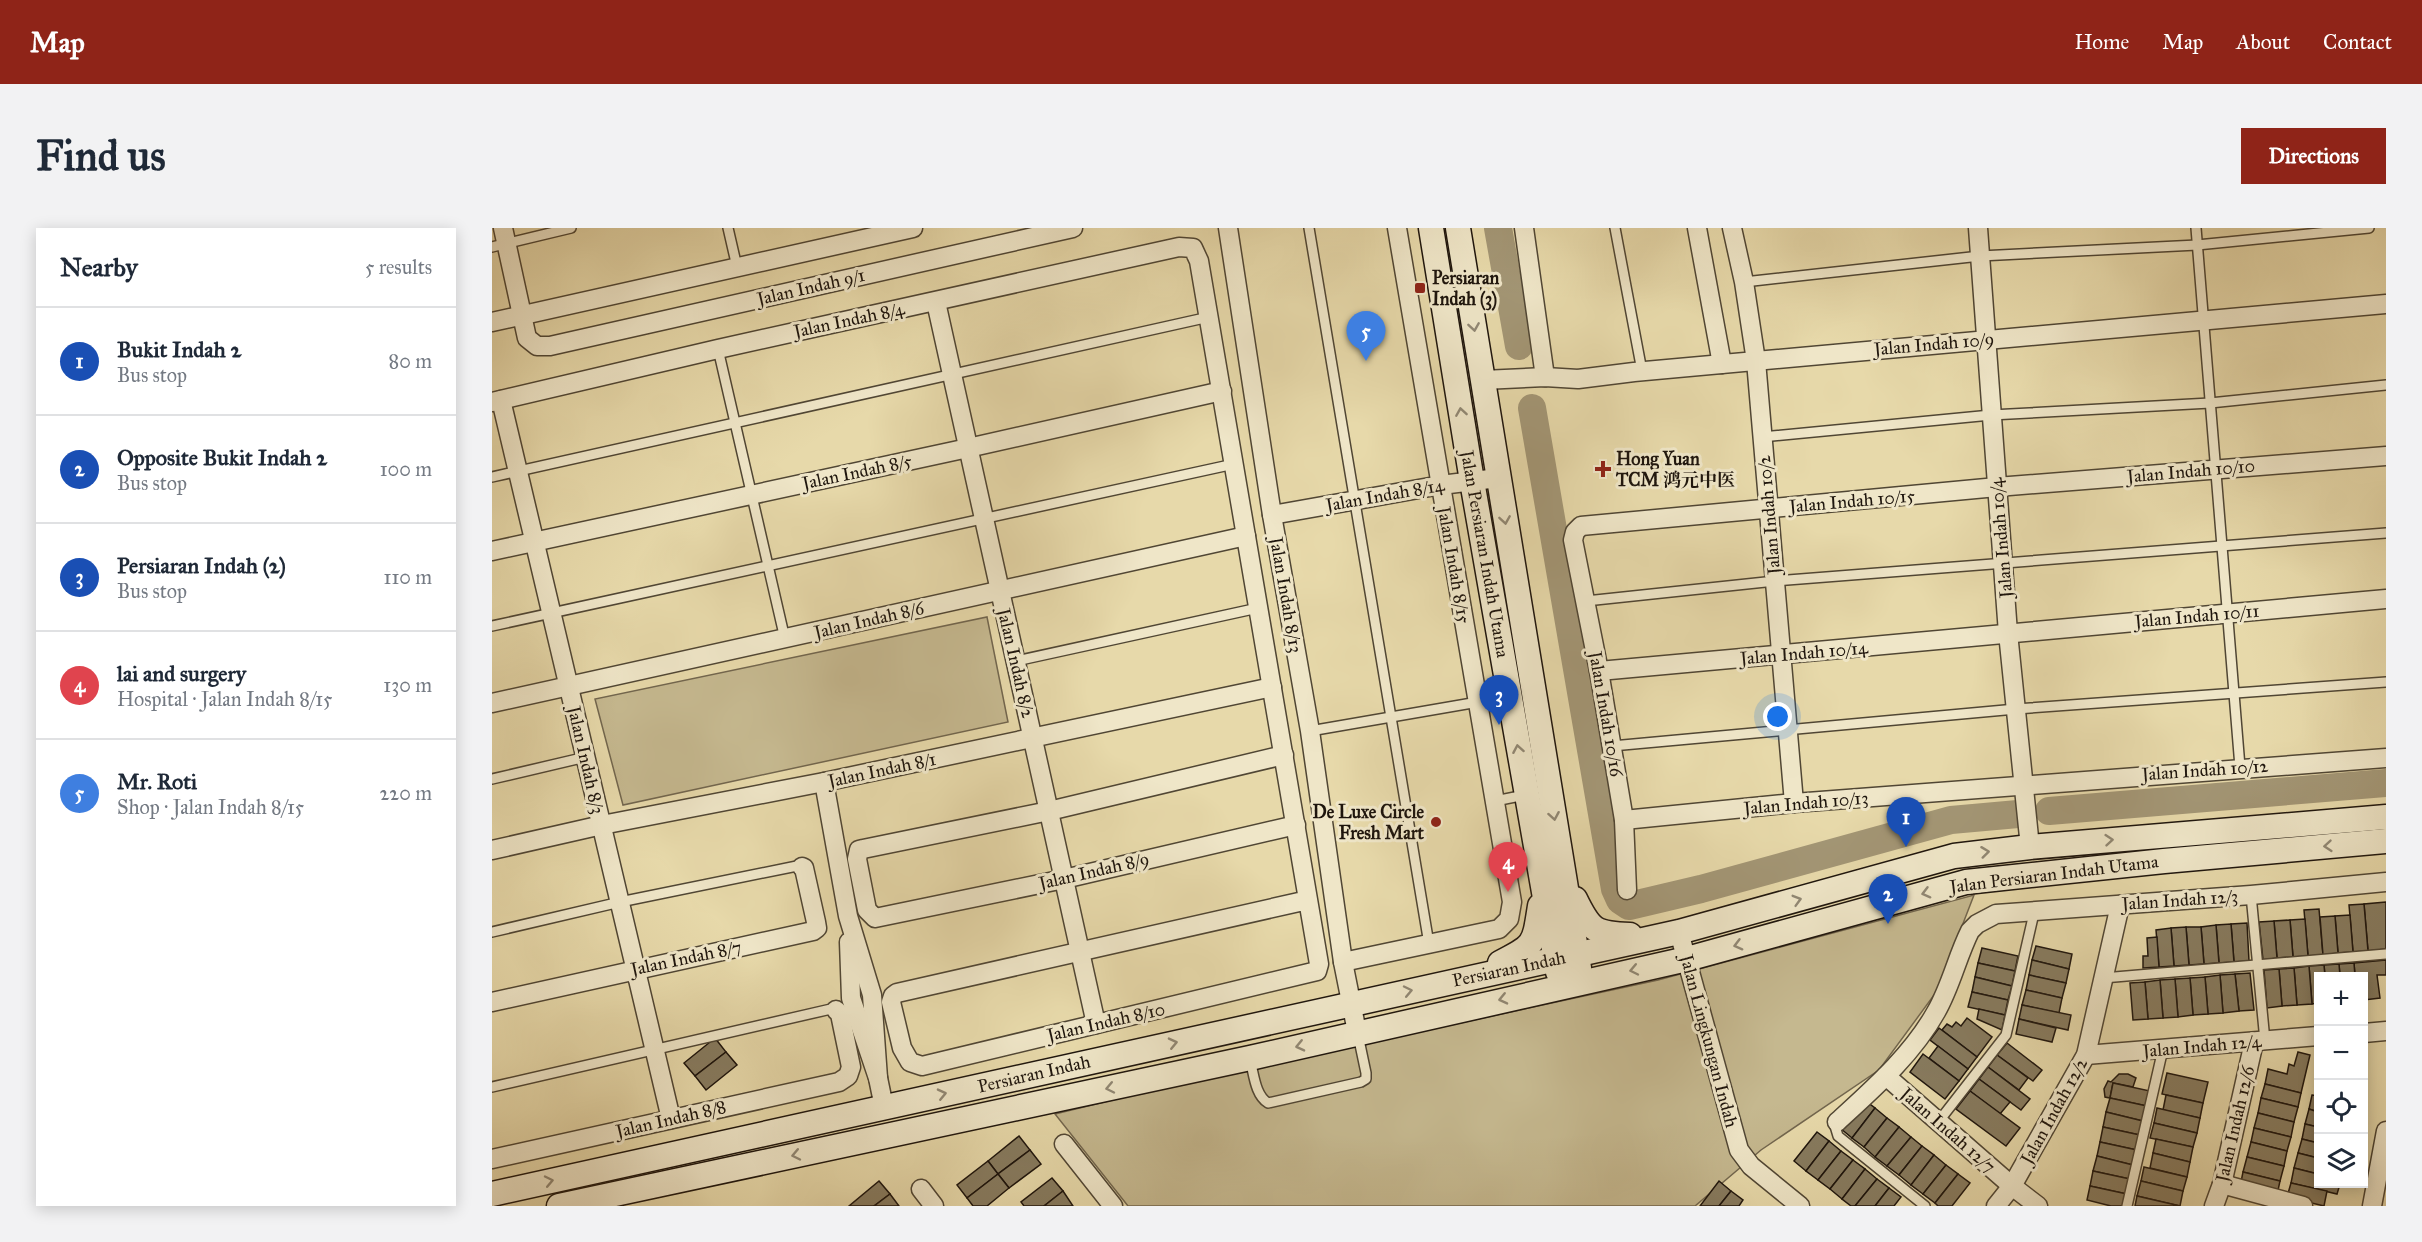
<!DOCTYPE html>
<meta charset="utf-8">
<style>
body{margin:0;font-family:"IM FELL Great Primer","Noto Serif SC",serif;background:#f2f2f3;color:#1f2937}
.controls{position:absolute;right:18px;bottom:18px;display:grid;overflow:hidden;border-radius:0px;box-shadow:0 3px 15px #0003}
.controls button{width:54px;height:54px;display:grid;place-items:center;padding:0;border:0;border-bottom:2px solid #e0e1e3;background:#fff;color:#1f2937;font:30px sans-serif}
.you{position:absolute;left:1286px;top:489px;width:21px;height:21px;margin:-15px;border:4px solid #fff;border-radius:50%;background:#1a73e8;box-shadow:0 0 0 9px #1a73e833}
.badge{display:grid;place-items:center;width:39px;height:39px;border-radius:50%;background:#8f2418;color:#fff;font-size:20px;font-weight:700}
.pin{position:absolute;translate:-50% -50px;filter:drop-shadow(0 2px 3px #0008)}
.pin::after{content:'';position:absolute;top:32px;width:21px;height:18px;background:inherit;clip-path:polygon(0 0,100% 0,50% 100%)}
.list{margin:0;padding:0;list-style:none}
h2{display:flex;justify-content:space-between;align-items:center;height:78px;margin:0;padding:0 24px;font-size:26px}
h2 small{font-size:20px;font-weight:400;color:#747a83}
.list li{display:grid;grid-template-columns:39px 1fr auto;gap:18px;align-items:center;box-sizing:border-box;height:108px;padding:0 24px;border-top:2px solid #e0e1e3}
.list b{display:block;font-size:22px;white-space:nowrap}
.list p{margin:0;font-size:20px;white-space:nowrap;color:#747a83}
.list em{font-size:20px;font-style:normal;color:#747a83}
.icon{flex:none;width:33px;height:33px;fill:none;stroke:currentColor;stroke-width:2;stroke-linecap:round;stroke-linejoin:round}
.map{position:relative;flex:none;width:1894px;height:978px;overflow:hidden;border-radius:0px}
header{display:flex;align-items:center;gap:36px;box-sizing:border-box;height:84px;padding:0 30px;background:#8f2418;color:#fff}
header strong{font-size:28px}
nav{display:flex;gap:33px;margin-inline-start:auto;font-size:21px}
.intro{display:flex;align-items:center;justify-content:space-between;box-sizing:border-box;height:144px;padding:0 36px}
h1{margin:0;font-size:42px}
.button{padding:15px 27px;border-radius:0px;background:#8f2418;color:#fff;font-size:21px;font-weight:700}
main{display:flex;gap:36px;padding:0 36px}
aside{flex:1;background:#fff;border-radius:0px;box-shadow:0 3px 15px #0003}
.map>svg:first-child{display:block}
.green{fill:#c5b88f;stroke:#72664e;stroke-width:1.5}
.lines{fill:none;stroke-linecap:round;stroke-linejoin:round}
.river{stroke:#a39675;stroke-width:28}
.building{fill:#877b5f;stroke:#1e150d;stroke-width:1.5}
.lane-casing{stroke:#504634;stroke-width:12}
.street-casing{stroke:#504634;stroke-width:21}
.secondary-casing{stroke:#1e150d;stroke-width:27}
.lane{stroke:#efe6c8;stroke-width:9}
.street{stroke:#efe6c8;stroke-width:18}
.secondary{stroke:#efe6c8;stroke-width:24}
.oneway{stroke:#918874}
.poi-dot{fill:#8f2418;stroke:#efe6c8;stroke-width:2}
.labels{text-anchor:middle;stroke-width:6;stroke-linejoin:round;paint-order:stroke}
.poi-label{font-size:18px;font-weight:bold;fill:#1e150d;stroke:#efe6c8;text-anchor:start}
.street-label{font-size:18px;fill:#1e150d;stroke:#efe6c8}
</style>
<header>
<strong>Map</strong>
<nav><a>Home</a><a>Map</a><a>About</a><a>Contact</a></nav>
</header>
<div class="intro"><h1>Find us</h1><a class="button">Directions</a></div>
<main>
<aside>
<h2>Nearby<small>5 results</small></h2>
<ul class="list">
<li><span class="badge" style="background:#1a4fb4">1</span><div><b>Bukit Indah 2</b><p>Bus stop</p></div><em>80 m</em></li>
<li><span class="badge" style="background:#1a4fb4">2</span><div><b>Opposite Bukit Indah 2</b><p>Bus stop</p></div><em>100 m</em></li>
<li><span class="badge" style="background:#1a4fb4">3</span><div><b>Persiaran Indah (2)</b><p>Bus stop</p></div><em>110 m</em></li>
<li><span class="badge" style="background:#e0444e">4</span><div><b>lai and surgery</b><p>Hospital · Jalan Indah 8/15</p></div><em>130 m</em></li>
<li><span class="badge" style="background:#3f7fe0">5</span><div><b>Mr. Roti</b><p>Shop · Jalan Indah 8/15</p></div><em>220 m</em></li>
</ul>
</aside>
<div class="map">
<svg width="1894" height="978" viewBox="0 0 1894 978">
<rect width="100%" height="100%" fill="#e7d9aa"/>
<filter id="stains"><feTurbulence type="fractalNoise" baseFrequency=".00333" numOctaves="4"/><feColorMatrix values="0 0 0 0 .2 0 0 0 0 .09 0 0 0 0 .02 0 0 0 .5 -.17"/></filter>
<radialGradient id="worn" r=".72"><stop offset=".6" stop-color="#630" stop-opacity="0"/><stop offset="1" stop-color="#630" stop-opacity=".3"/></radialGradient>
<g class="green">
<polygon points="495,389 516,494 131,577 103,471"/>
<polygon points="1482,667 1445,763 1387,842 1269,922 1203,978 636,978 563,886 682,857 1166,752"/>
</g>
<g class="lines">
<g class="river">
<polyline points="1006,0 1027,118"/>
<polyline points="1040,180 1123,661 1128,672 1137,678 1209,661 1459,592 1526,586"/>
<polyline points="1557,583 1894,555"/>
</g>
</g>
<g class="building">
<polygon points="1894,674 1894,721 1876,723 1872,676"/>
<polygon points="1872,676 1876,723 1861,724 1857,677"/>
<polygon points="1827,681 1831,727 1816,728 1812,682"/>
<polygon points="1858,687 1861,724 1846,725 1843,688"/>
<polygon points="1843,688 1846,725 1831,727 1828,689"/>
<polygon points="1813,691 1816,728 1801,729 1798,692"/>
<polygon points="1798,692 1801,729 1785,730 1782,693"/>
<polygon points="1782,693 1785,730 1771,732 1767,694"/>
<polygon points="1755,695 1757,733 1742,734 1739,696"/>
<polygon points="1739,696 1742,734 1727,735 1724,697"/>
<polygon points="1724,697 1727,735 1712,736 1709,699"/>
<polygon points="1694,699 1709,699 1712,736 1697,737"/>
<polygon points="1694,699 1697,737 1682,738 1679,700"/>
<polygon points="1679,700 1682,738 1667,739 1664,702"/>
<polygon points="1665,709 1667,739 1651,740 1651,728 1656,728 1655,710"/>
<polygon points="1544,718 1580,726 1577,741 1540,732"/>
<polygon points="1490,720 1526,728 1523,743 1486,735"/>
<polygon points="1540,732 1577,741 1574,755 1537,747"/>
<polygon points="1894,732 1894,747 1885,747 1888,770 1872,772 1872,748 1863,748 1862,735"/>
<polygon points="1486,735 1523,743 1520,758 1483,749"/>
<polygon points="1862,735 1863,748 1848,748 1847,736"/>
<polygon points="1847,736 1848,748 1833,748 1832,737"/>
<polygon points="1832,737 1833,748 1826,748 1826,775 1820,776 1817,738"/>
<polygon points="1817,738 1820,776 1805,777 1802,740"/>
<polygon points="1802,740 1805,777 1790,778 1787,741"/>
<polygon points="1787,741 1790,778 1775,780 1772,742"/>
<polygon points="1758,745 1762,782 1747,783 1743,746"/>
<polygon points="1743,746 1747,783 1731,785 1728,747"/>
<polygon points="1537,747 1574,755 1570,770 1534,762"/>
<polygon points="1728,747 1731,785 1716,786 1713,749"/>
<polygon points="1483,749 1520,758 1516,772 1480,764"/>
<polygon points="1713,749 1716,786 1701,787 1698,750"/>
<polygon points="1698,750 1701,787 1686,789 1683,751"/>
<polygon points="1683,751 1686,789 1671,790 1668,752"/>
<polygon points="1668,752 1671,790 1656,791 1653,754"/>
<polygon points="1653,754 1656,791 1641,792 1638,755"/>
<polygon points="1534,762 1570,770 1567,785 1530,777"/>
<polygon points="1480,764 1516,772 1513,787 1476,779"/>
<polygon points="1530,777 1579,787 1576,802 1527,791"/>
<polygon points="1487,781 1513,787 1510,802 1485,791"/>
<polygon points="1475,790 1500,809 1485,829 1450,802 1455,796 1460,799 1464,794 1469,798"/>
<polygon points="1527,791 1564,800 1560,814 1524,806"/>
<polygon points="1447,800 1485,829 1476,841 1438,812"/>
<polygon points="223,810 234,824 203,848 192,835"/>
<polygon points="1515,815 1550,842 1541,853 1505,827"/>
<polygon points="1446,818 1476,841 1467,853 1437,830"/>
<polygon points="234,824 245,837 214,862 203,848"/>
<polygon points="1806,824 1818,827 1809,865 1773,856 1776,841 1795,846 1797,836 1802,838"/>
<polygon points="1431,826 1467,853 1453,871 1418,844"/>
<polygon points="1505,827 1536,850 1527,862 1496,839"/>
<polygon points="1496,839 1538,871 1529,882 1487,851"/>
<polygon points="1675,845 1716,854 1711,875 1670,866"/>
<polygon points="1627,846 1636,846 1644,850 1641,859 1621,855 1618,870 1613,869 1612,861 1616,853 1619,854"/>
<polygon points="1487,851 1518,874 1508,886 1478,863"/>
<polygon points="1621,855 1658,863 1655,878 1618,870"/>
<polygon points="1773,856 1809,865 1806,879 1769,870"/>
<polygon points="1478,863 1528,900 1514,918 1464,881"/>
<polygon points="1674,867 1711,875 1708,890 1671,882"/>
<polygon points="1820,867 1826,868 1826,884 1817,881"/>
<polygon points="1618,870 1655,878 1651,893 1614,884"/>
<polygon points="1769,870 1806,879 1802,894 1766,885"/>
<polygon points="1371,871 1383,880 1360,910 1348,900"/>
<polygon points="1383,880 1395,890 1372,919 1360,910"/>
<polygon points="1665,880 1708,890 1705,905 1662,895"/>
<polygon points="1817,881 1826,884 1826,899 1813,896"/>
<polygon points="1614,884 1651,893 1648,907 1611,899"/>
<polygon points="1766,885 1802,894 1799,909 1762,900"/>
<polygon points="1395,890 1407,899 1383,929 1372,919"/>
<polygon points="1662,895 1705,905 1701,919 1658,910"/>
<polygon points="1813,896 1826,899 1826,915 1810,911"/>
<polygon points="1407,899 1419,909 1395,938 1383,929"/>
<polygon points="1611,899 1648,907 1645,922 1608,914"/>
<polygon points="1762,900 1799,909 1795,923 1759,914"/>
<polygon points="1325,904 1337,913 1314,943 1302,933"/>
<polygon points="527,908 538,922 506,946 496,933"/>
<polygon points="1419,909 1430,918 1407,947 1395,938"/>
<polygon points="1664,911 1701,919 1698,934 1661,925"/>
<polygon points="1810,911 1826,915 1826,930 1806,925"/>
<polygon points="1337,913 1349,923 1326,952 1314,943"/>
<polygon points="1608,914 1645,922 1641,937 1605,928"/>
<polygon points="1759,914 1795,923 1792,938 1755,929"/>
<polygon points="1430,918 1442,927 1419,957 1407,947"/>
<polygon points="538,922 549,936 517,960 506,946"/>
<polygon points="1349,923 1361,932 1338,961 1326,952"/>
<polygon points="1661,925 1698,934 1695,949 1658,940"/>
<polygon points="1806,925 1826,930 1826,946 1802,940"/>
<polygon points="1442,927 1454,937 1431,966 1419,957"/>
<polygon points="1605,928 1641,937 1638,951 1601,943"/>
<polygon points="1755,929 1792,938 1788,953 1751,944"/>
<polygon points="1361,932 1373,941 1350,971 1338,961"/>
<polygon points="496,933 506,946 475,970 465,957"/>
<polygon points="1454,937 1466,946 1443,975 1431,966"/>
<polygon points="1652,939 1695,949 1691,963 1649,953"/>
<polygon points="1802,940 1826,946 1826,956 1848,956 1845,966 1799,955"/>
<polygon points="1373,941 1385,951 1363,978 1359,978 1350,971"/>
<polygon points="1601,943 1638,951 1635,966 1598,958"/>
<polygon points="1751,944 1788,953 1785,967 1748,959"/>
<polygon points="506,946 517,960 495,978 481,978 475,970"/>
<polygon points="1466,946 1478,955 1460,978 1446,978 1443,975"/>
<polygon points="560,950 571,963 552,978 532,978 529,974"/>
<polygon points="1385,951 1397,960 1383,978 1363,978"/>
<polygon points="387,953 398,966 382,978 357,978"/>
<polygon points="1227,953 1239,963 1227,978 1208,978"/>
<polygon points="1649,953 1691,963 1688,978 1645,968"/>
<polygon points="1799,955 1835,963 1832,978 1795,969"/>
<polygon points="1598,958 1635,966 1632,978 1619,978 1595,972"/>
<polygon points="1397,960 1409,969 1402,978 1383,978"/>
<polygon points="571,963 581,978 552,978"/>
<polygon points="1239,963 1251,972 1247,978 1227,978"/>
<polygon points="398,966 407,978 382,978"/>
<polygon points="1645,968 1688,978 1643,978"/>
</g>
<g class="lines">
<defs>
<g id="lane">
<polyline points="236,0 245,39"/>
<polyline points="817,0 937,716"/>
<polyline points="1123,0 1150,143"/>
<polyline points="1704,0 1748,539"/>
<polyline points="0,19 79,0"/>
<polyline points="1252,54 1488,28 1705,17 1877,0"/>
<polyline points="226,121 293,411"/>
<polyline points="1270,209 1499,187 1718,175 1894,157"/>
<polyline points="0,249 717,89"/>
<polyline points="1094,373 1283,353 1894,305"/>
<polyline points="0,398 742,236"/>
<polyline points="524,433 766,380"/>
<polyline points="818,503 986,474"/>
<polyline points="1120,518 1524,481 1894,454"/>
<polyline points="0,551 94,529"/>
<polyline points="1003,573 1033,567"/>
<polyline points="1759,667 1773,813"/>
<polyline points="0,704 128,674 305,638 310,639"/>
<polyline points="1611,750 1894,726"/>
<path d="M758,832C762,846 763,867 776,875L869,854L874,851V845L866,807"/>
<polyline points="0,859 339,781 344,782"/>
<polyline points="1447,893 1514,807 1542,685"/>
<polyline points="1345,894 1343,898 1346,908 1433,978"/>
<polyline points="1635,978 1671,821"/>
</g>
<g id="street">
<polyline points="11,0 35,110 45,118 58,118 581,0"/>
<polyline points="736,0 780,287 818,503 851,734 865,804"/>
<polyline points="1032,0 1053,149"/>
<polyline points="1205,0 1230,136"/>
<polyline points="1240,0 1252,54 1264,133 1302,575"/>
<polyline points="1486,0 1516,405 1538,619"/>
<polyline points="444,74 604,796"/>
<polyline points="0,94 421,0"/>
<polyline points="991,152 1053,149 1086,151 1142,144 1894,76"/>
<polyline points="9,172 179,891"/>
<polyline points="0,174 226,121 687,19 701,20 707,33 827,736 825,743 430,838 418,834 410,820 399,774 401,768 405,765 816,672"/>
<polyline points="780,287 949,257 1006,250"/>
<polyline points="0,323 476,220 730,163"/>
<polyline points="1107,443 1894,371"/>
<polyline points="0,475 754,308"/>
<polyline points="792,527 557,583 371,621 367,622 365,631 375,682 383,690 572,651 804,597"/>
<polyline points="332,554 356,688 380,767 386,850"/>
<polyline points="1132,592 1302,575 1894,530"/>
<polyline points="0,622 110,597 332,554 780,459"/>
<polyline points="1135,662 1132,592 1107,443 1081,312 1083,304 1089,298 1505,259 1894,228"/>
<polyline points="1187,704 1247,922 1259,938 1308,978"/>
<polyline points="357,714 359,770 386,850 392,879"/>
<polyline points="851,734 1007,701 1017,691 1020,674 905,0"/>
<polyline points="0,774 321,703 325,700 324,694 312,640 310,639"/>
<polyline points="1872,805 1894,803"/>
<polyline points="1594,827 1826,808"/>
<polyline points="1394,848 1520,958 1546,978"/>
<path d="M1345,894C1381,861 1420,827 1444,784C1459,758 1465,729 1478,703L1485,696L1504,686L1759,667L1894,654"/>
<polyline points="572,916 621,978"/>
<polyline points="0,931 347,854 356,848 359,839 348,786 344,782"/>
<polyline points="1730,956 1811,978"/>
<polyline points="429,961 442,978"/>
<polyline points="1504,978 1520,958 1594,827 1628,677"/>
<polyline points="1722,978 1730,956 1762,814"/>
<polyline points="1880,978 1894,903"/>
</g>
<g id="secondary">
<polyline points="939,0 980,253 1066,744"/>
<polyline points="966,0 1087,740"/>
<path d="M1083,671C1098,702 1102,706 1138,707"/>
<path d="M1008,735C1043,717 1042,717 1048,678"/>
<polyline points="0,966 1187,704 1462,628 1538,619 1894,589"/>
<polyline points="67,978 758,830 1195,731 1474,654 1672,633 1894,613"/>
</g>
</defs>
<use href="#lane" class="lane-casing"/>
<use href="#street" class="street-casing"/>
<use href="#secondary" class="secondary-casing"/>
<use href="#lane" class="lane"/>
<use href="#street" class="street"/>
<use href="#secondary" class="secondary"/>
</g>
<defs><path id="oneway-chevron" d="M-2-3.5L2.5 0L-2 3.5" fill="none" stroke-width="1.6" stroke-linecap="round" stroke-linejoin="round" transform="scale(1.5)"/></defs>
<g class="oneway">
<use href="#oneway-chevron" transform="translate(982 99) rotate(81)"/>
<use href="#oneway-chevron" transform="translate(969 184) rotate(-99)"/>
<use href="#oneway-chevron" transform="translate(1013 292) rotate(81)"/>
<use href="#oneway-chevron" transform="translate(1026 521) rotate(-100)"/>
<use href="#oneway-chevron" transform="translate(1062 588) rotate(80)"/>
<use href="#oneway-chevron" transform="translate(1617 612) rotate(-5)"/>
<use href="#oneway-chevron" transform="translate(1836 618) rotate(175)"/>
<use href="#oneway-chevron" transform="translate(1493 624) rotate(-7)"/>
<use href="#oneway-chevron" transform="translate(1434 665) rotate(165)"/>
<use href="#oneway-chevron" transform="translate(1305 672) rotate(-16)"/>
<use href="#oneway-chevron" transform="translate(1246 717) rotate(165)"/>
<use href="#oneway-chevron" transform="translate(1142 742) rotate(168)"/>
<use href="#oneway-chevron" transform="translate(916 763) rotate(-12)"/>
<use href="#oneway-chevron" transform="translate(1011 771) rotate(167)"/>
<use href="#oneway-chevron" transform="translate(681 815) rotate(-13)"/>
<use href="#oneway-chevron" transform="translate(808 818) rotate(167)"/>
<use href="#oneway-chevron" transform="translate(618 860) rotate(168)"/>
<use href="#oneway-chevron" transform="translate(450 866) rotate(-13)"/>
<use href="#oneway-chevron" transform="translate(304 927) rotate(168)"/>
<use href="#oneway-chevron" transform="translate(57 953) rotate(-12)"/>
</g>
<g class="poi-dot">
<rect x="922" y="54" width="12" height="12" rx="3"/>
<path d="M1108 232h6v6h6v6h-6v6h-6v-6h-6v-6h6z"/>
<circle cx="944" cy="594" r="6"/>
</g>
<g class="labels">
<g class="poi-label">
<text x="940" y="56">Persiaran<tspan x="940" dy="21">Indah (3)</tspan></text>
<text x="1124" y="237">Hong Yuan<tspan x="1124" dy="21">TCM 鸿元中医</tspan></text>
<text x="932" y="590" text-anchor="end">De Luxe Circle<tspan x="932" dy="21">Fresh Mart</tspan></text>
</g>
<g class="street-label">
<text transform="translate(319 59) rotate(-13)" y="6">Jalan Indah 9/1</text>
<text transform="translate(357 92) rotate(-12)" y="6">Jalan Indah 8/4</text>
<text transform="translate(1442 116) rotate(-5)" y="6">Jalan Indah 10/9</text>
<text transform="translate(1699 243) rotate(-5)" y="6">Jalan Indah 10/10</text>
<text transform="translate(365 244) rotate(-12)" y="6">Jalan Indah 8/5</text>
<text transform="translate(893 267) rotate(-10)" y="6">Jalan Indah 8/14</text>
<text transform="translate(1360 273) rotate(-5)" y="6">Jalan Indah 10/15</text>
<text transform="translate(1277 287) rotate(-95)" y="6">Jalan Indah 10/2</text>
<text transform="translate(1509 310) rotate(-95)" y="6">Jalan Indah 10/4</text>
<text transform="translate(993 326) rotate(80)" y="6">Jalan Persiaran Indah Utama</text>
<text transform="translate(962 337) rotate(80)" y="6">Jalan Indah 8/15</text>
<text transform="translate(794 367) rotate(80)" y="6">Jalan Indah 8/13</text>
<text transform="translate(1705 388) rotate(-5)" y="6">Jalan Indah 10/11</text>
<text transform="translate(377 392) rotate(-13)" y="6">Jalan Indah 8/6</text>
<text transform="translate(1312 425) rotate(-5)" y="6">Jalan Indah 10/14</text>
<text transform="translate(524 435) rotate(77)" y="6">Jalan Indah 8/2</text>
<text transform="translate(1114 486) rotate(80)" y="6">Jalan Indah 10/16</text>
<text transform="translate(94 532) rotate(77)" y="6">Jalan Indah 8/3</text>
<text transform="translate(390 542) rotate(-12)" y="6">Jalan Indah 8/1</text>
<text transform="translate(1713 542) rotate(-4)" y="6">Jalan Indah 10/12</text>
<text transform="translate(1314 575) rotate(-5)" y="6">Jalan Indah 10/13</text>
<text transform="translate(602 643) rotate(-13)" y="6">Jalan Indah 8/9</text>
<text transform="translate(1562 646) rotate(-7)" y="6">Jalan Persiaran Indah Utama</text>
<text transform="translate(1688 672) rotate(-4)" y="6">Jalan Indah 12/3</text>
<text transform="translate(194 730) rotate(-12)" y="6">Jalan Indah 8/7</text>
<text transform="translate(1017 741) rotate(-12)" y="6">Persiaran Indah</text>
<text transform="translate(614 794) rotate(-13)" y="6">Jalan Indah 8/10</text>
<text transform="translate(1217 813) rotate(75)" y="6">Jalan Lingkungan Indah</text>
<text transform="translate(1710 818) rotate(-5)" y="6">Jalan Indah 12/4</text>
<text transform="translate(542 846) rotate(-13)" y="6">Persiaran Indah</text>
<text transform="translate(1562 883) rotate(-61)" y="6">Jalan Indah 12/2</text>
<text transform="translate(179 891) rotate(-13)" y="6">Jalan Indah 8/8</text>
<text transform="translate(1743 896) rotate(-77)" y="6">Jalan Indah 12/6</text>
<text transform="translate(1456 902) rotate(41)" y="6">Jalan Indah 12/7</text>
</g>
</g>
<rect width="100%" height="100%" filter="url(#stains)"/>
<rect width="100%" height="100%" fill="url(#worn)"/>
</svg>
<div class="controls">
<button>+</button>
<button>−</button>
<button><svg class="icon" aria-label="locate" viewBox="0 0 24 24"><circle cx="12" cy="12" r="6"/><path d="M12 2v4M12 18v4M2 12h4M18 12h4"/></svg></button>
<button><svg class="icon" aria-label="layers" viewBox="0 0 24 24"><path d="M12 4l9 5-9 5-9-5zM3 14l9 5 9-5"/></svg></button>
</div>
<div class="you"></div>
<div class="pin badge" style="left:1414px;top:619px;background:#1a4fb4">1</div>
<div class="pin badge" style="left:1396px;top:696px;background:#1a4fb4">2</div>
<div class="pin badge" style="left:1007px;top:497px;background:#1a4fb4">3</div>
<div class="pin badge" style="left:1016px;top:664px;background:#e0444e">4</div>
<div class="pin badge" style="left:874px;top:133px;background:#3f7fe0">5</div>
</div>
</main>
